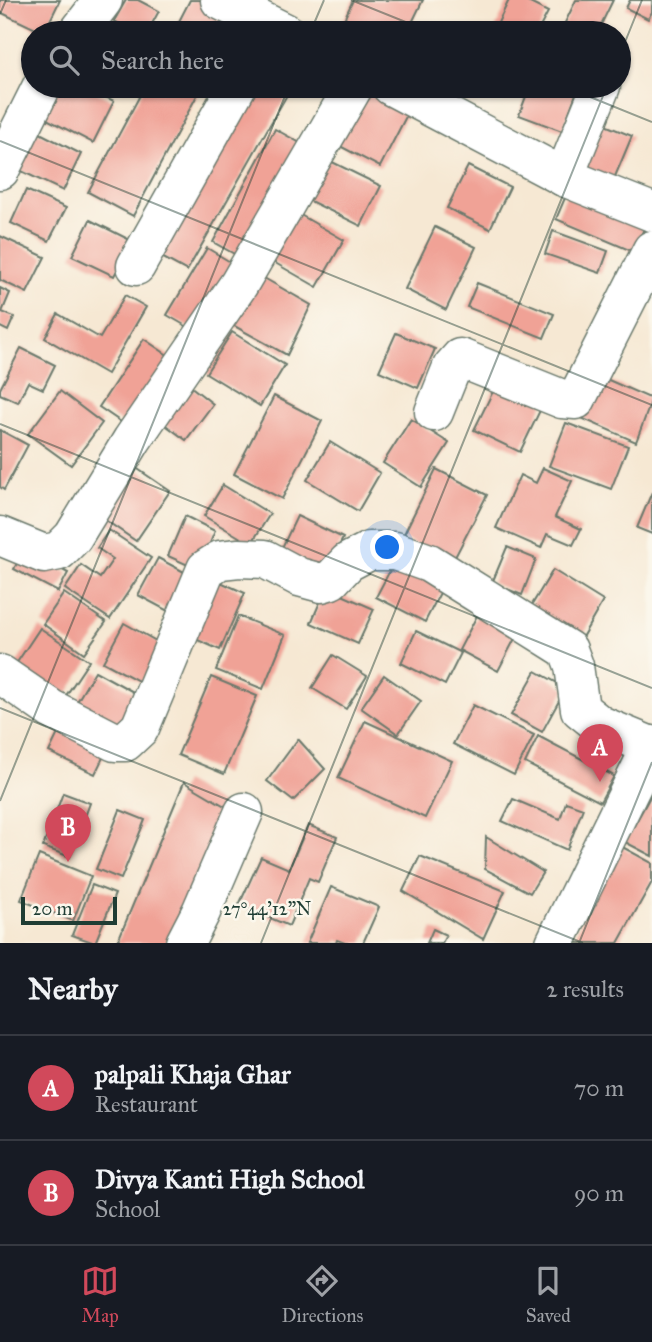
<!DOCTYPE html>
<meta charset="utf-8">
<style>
body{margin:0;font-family:"IM FELL Great Primer",serif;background:#242831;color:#f1f3f6}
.scale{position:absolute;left:21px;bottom:18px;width:96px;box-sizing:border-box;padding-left:7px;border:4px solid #1f3d34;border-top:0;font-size:19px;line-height:24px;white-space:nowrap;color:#1f3d34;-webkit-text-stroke:5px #fbf7ec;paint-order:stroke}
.you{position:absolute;left:388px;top:548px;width:24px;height:24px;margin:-18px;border:5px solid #fff;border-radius:50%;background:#1a73e8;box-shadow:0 0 0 10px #1a73e833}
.badge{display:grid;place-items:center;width:46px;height:46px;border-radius:50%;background:#d1495b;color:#fff;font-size:23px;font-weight:700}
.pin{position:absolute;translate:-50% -58px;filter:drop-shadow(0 2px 4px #0008)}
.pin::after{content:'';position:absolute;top:37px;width:24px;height:21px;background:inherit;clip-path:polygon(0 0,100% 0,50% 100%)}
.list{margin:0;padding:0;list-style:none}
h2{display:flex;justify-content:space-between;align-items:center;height:91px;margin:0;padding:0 28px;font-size:30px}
h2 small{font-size:23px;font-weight:400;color:#9ea1a6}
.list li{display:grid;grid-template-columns:46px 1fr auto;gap:21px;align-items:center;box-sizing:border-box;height:105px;padding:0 28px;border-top:2px solid #363941}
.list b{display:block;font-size:26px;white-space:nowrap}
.list p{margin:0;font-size:23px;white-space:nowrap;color:#9ea1a6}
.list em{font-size:23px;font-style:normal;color:#9ea1a6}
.icon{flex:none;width:38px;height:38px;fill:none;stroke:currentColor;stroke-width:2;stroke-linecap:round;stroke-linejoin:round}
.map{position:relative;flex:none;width:652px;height:943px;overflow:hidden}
.search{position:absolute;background:#171b24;box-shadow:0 2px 5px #0004;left:21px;right:21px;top:21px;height:77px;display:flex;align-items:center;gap:18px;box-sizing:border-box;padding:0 24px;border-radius:38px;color:#9ea1a6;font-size:26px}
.sheet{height:301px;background:#171b24}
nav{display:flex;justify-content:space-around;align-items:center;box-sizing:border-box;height:98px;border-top:2px solid #363941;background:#171b24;font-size:19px;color:#9ea1a6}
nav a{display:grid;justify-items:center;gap:4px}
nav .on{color:#d1495b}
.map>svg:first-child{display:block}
.building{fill:#f0a296}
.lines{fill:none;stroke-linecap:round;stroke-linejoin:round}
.minor-casing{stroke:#6a796c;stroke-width:41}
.minor{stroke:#fff;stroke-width:38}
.ticks{fill:none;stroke:#1f3d34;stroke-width:2;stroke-opacity:0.45}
.ticks-label{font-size:18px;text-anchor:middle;fill:#1f3d34;stroke:#fbf7ec;stroke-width:5;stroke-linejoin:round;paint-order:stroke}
</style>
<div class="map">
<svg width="652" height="943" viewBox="0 0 652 943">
<rect width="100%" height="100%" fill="#fbf7ec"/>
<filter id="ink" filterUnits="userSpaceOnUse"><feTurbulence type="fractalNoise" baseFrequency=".0143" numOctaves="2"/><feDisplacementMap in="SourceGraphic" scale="14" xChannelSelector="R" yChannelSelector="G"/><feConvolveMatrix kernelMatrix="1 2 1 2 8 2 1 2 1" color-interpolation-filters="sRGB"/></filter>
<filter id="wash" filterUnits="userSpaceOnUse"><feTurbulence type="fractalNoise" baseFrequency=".00686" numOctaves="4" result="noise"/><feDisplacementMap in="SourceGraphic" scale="28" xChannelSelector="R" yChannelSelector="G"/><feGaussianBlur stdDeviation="1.57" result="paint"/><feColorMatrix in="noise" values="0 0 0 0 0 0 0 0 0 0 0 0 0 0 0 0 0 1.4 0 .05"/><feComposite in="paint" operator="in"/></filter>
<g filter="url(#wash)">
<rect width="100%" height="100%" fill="#f6e8d3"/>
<g id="blocks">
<g class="building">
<polygon points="0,0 60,0 44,33 0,12"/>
<polygon points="126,0 138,0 159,11 147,33 137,33 114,21"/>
<polygon points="190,0 206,0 238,17 230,33 173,33"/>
<polygon points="353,0 423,0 407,33 352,33 340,28"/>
<polygon points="509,0 524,0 548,12 537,33 493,33"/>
<polygon points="576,0 613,0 597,33 561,31"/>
<polygon points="630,0 652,0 652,12 648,19 626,8"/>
<polygon points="51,86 83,86 114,101 93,143 37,114"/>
<polygon points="145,86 202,86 133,216 88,192"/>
<polygon points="252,86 292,86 187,271 156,254"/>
<polygon points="366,86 414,101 380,167 336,144"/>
<polygon points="530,86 579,86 562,131 519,115"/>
<polygon points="595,121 632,136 614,179 577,164"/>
<polygon points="32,129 81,154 63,191 13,167"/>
<polygon points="275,129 300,143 238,256 213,242"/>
<polygon points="322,157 381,186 361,226 302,197"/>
<polygon points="468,166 510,187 490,229 447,208"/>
<polygon points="570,186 648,219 634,252 556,219"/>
<polygon points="26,190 66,208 49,241 11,223"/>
<polygon points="290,209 344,240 317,287 263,256"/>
<polygon points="90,220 132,241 114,276 72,256"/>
<polygon points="435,227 476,247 446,310 405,289"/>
<polygon points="553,231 608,251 600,273 545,254"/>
<polygon points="0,236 45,257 27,293 0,280"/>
<polygon points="207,248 232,263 193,330 167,315"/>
<polygon points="257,274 311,305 287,355 229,323"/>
<polygon points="477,283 554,314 544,338 467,307"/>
<polygon points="0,288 10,293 2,312 14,317 8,331 0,327"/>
<polygon points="125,295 146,307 107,374 45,338 58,314 100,338"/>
<polygon points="232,332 285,365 260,406 206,373"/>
<polygon points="396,333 435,349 418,388 379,371"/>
<polygon points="144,339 172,358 127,426 99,407"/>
<polygon points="21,348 55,365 43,389 28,382 18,402 0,394 0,389"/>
<polygon points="597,375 652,399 636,442 579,417"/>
<polygon points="180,378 213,404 186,440 152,415"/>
<polygon points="499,379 545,400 520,452 474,430"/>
<polygon points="60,391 102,423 71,465 28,434"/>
<polygon points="274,396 322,421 282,499 234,474"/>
<polygon points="411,419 449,443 421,487 383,463"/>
<polygon points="566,423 628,446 611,489 549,466"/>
<polygon points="0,430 28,445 4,490 0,487"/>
<polygon points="330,442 380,473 358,511 307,480"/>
<polygon points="126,461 170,491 136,541 92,511"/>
<polygon points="543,468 572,481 555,517 581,529 573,545 547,534 541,548 496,528 520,475 536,483"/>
<polygon points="436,469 487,495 452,563 402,538"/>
<polygon points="223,485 270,514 251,544 204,516"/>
<polygon points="652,492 652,534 637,528"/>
<polygon points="185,516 215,531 199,570 168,556"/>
<polygon points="297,516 343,538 324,578 278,556"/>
<polygon points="109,530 151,558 110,619 65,589 81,565 100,578 113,559 97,548"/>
<polygon points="507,547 536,559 522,595 492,583"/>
<polygon points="24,549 68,573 58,592 14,569"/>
<polygon points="158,558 199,580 179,617 138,595"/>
<polygon points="396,559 444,585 425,622 376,597"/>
<polygon points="553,570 603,601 581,639 530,608"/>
<polygon points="207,576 245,593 220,650 182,633"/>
<polygon points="326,588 374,609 358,644 311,623"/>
<polygon points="64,593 106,622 84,653 43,624"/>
<polygon points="483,604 522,625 498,671 459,650"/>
<polygon points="238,616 285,635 263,689 216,670"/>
<polygon points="124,623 163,645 142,683 103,662"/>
<polygon points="40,628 89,661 65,697 16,664"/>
<polygon points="416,631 461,653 445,685 401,663"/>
<polygon points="333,655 367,676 346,709 312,688"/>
<polygon points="95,671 137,694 113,736 71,712"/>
<polygon points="536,671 566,688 542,732 511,715"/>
<polygon points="384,675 421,701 398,734 361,708"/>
<polygon points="211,677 257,696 224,774 178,755"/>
<polygon points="473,705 534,735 514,775 453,744"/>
<polygon points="64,721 110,743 95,774 49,752"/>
<polygon points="365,721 452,761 425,818 338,778"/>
<polygon points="538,736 614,776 600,802 525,763"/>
<polygon points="298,739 325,769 293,801 267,781"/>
<polygon points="184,782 233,811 166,943 117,943"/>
<polygon points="63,793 90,803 70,857 43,847"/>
<polygon points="652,793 652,856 625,842"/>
<polygon points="513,799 560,819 566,802 583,808 567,850 502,821"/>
<polygon points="120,810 145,820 121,879 96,869"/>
<polygon points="308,825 337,837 318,882 309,878 289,926 239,905 261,857 289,869"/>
<polygon points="486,837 543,872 530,893 485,869"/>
<polygon points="615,843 652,863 652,882 618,943 572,943"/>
<polygon points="39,855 91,876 73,921 21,900"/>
<polygon points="420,856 505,891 483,939 403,891"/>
<polygon points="92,885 115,894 95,943 72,935"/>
<polygon points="331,887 379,907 363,943 345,943 337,940 336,943 307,943"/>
<polygon points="433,929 446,935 442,943 427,943"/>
</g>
</g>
</g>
<g filter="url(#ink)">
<use href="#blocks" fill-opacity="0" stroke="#6a796c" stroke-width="2"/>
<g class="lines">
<defs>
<g id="minor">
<polyline points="220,0 286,33"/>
<polyline points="78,33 103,0"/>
<polyline points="391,86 564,177 652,212"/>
<polyline points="0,170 42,86"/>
<polyline points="564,177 601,86"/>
<polyline points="136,266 237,86"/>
<polyline points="434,412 452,367 460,358 562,399 576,400 652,250"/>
<polyline points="0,536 44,554 59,551 73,537 132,440 239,284 354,86"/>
<polyline points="0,674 51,709 115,742 125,742 140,728 206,569 220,560 239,558 265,559 299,577 321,583 331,580 348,562 369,551 395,551 429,563 568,650 574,666 580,709 600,725 651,746"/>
<polyline points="185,943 201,912 244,812"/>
<polyline points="555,943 652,745"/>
</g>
</defs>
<use href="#minor" class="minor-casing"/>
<use href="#minor" class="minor"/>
</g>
</g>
<path class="ticks" d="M351,0L433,33M0,14L6,0M310,33L324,0M619,57L642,0M563,86L652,122M0,141L652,405M0,424L652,688M0,708L583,943M0,801L289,86M261,943L607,86M579,943L652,762"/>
<g class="ticks-label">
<text x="267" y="915">27°44'12"N</text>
</g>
</svg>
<div class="scale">20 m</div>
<div class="you"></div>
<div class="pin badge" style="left:600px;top:782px">A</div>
<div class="pin badge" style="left:68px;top:862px">B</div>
<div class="search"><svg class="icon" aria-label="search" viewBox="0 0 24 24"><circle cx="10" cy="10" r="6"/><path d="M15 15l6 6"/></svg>Search here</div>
</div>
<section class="sheet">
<h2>Nearby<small>2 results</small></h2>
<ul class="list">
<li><span class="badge">A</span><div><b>palpali Khaja Ghar</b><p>Restaurant</p></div><em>70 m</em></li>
<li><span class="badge">B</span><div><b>Divya Kanti High School</b><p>School</p></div><em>90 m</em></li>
</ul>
</section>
<nav>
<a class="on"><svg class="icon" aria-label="map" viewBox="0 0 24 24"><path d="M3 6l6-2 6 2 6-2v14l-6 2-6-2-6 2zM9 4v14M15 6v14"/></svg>Map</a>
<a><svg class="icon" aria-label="directions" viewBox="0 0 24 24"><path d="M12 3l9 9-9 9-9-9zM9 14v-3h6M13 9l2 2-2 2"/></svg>Directions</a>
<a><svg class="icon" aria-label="saved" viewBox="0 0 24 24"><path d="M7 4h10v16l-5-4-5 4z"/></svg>Saved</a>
</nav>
